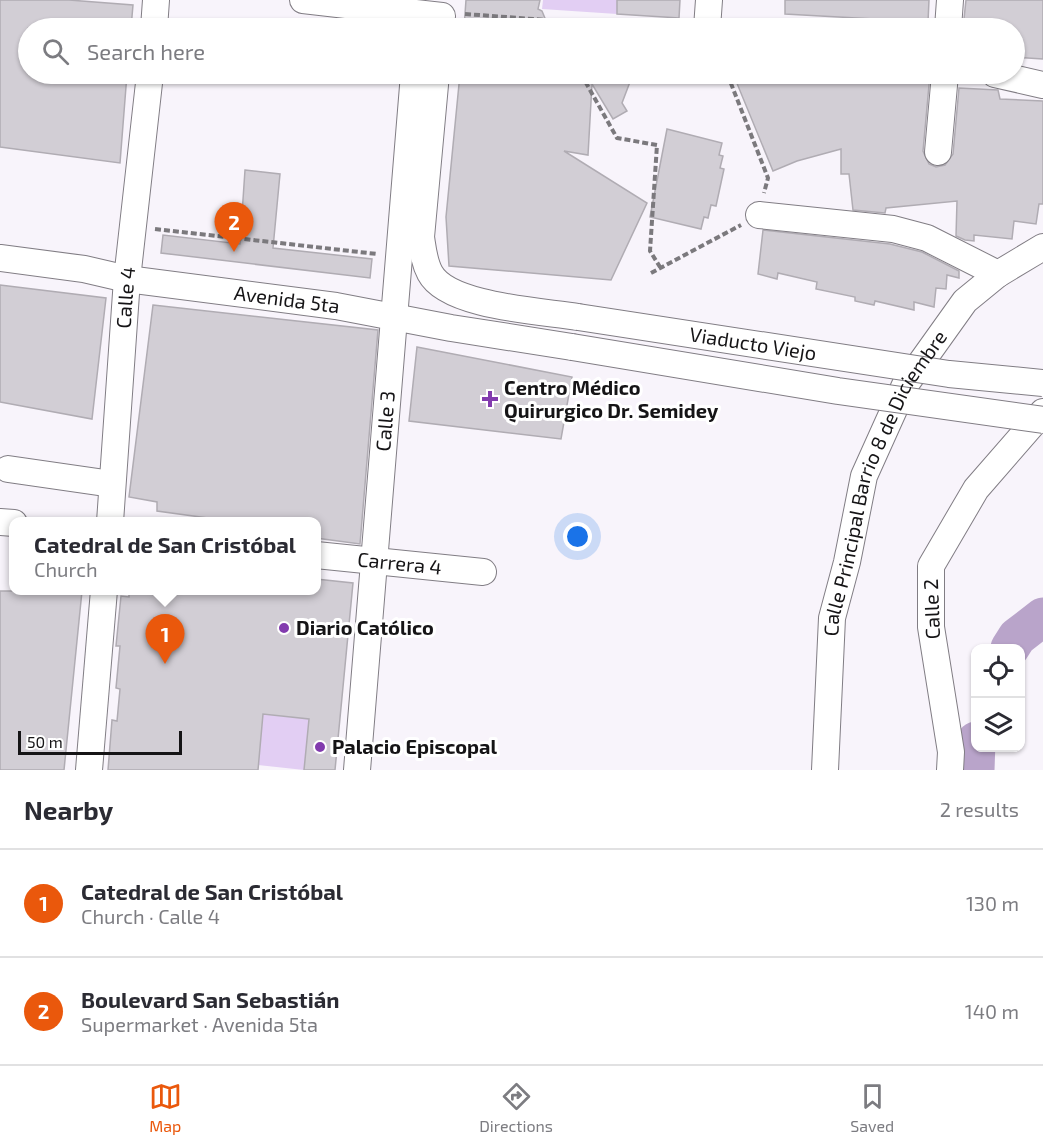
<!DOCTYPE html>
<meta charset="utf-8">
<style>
body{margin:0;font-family:"Exo 2",sans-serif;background:#f7f7f7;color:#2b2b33}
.controls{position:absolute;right:18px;bottom:18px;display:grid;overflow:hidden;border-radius:12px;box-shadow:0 2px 4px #0004}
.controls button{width:54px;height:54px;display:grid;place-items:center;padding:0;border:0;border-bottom:2px solid #e1e1e2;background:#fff;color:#2b2b33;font:30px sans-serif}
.scale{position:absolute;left:18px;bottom:15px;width:164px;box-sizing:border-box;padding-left:6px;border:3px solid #151416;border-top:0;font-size:16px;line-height:21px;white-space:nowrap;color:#151416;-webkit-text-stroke:4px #fff;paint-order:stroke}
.you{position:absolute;left:578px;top:537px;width:21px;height:21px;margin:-15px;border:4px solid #fff;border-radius:50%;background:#1a73e8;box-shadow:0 0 0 9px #1a73e833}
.badge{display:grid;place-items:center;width:39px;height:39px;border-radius:50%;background:#ea580c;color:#fff;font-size:20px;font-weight:700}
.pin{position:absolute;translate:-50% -50px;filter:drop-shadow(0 2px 3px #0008)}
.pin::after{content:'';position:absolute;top:32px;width:21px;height:18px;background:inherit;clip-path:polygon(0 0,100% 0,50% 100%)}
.popup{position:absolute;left:9px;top:517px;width:312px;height:78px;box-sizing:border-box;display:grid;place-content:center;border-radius:12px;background:#fff;filter:drop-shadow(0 2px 4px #0005);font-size:20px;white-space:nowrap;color:#7c7c81}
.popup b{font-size:22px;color:#2b2b33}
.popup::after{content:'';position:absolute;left:50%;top:100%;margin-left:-12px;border:12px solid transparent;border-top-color:#fff}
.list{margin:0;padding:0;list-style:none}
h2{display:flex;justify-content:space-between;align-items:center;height:78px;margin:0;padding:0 24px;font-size:26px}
h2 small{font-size:20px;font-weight:400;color:#7c7c81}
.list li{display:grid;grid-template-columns:39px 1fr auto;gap:18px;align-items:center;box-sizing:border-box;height:108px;padding:0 24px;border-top:2px solid #e1e1e2}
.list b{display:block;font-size:22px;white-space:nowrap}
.list p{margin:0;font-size:20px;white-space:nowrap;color:#7c7c81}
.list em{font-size:20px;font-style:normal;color:#7c7c81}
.icon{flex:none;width:33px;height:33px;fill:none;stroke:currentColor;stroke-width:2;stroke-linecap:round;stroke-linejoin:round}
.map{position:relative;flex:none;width:1043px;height:770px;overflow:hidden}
.search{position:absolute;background:#fff;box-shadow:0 2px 4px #0004;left:18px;right:18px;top:18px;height:66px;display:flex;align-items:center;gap:15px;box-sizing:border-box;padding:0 21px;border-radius:33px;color:#7c7c81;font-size:22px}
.sheet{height:294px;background:#fff}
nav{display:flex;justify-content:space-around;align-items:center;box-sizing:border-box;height:84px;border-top:2px solid #e1e1e2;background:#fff;font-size:16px;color:#7c7c81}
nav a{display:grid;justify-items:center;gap:3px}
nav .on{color:#ea580c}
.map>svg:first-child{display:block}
.green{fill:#e2cef3}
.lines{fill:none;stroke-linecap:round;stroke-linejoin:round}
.river{stroke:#b9a4ca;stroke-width:39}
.building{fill:#d2ced5;stroke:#b0acb3;stroke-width:1.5}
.minor-casing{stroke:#817d84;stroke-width:28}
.path{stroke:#7b797d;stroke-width:4;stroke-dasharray:6 3;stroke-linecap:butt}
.minor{stroke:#fff;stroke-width:26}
.minor-bridge-casing{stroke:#817d84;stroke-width:28;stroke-linecap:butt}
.minor-bridge{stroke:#fff;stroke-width:26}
.poi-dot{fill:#823bae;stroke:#fff;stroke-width:2}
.labels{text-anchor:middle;stroke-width:6;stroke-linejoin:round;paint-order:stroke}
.street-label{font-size:20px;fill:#151416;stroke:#fff}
.poi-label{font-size:20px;font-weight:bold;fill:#151416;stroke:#fff;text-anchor:start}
</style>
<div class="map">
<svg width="1043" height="770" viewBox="0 0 1043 770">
<rect width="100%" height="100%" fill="#f8f4fb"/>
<g class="green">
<polygon points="543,0 618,0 617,14 542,9"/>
<polygon points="263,714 309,719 304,770 258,765"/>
</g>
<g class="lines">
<g class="river">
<polyline points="1010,648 1017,637 1043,617"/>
<polyline points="975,770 976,741"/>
</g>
</g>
<g class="building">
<polygon points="0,0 69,0 133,5 131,28 85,25 85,28 28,28 28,74 127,74 120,163 0,147"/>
<polygon points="466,0 540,0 538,9 542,11 549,28 464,28"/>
<polygon points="617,0 680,0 679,18 617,14"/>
<polygon points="785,0 929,0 928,22 785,14"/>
<polygon points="966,0 1043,0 1043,59 1014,57 1014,28 963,28"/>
<polygon points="460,74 633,74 622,103 627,111 613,119 592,84 588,155 564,151 647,203 611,280 449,266 446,217"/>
<polygon points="753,74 930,74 923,151 929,164 936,167 945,165 953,154 959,88 998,90 1000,99 1043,101 1043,204 1039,204 1036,224 1014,221 1012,239 974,235 974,241 965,240 956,236 957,201 886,208 885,213 853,210 849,174 841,174 841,149 797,161 773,171 736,81"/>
<polygon points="667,129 722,143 719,155 723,156 720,168 724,169 716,206 711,205 708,218 704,217 701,229 650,217"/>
<polygon points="245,170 280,174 273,248 372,259 370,278 161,253 163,235 240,244"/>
<polygon points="763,230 890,244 922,252 959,271 959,278 947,275 946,289 936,288 934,307 914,302 914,310 875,301 874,305 855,301 855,297 816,289 817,282 778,273 777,279 758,274"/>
<polygon points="0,285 106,298 92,419 0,402"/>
<polygon points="153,305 378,330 360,544 316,538 316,522 237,522 157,511 157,502 129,497"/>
<polygon points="417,347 572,377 561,439 409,421"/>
<polygon points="316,579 353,583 335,770 304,770 309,719 263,714 258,770 108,770 112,720 117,721 120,689 116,688 120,646 116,646 121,596 129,597 129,591 316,591"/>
<polygon points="0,591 82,591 64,770 0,770"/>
</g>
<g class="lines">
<defs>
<g id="minor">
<polyline points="303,0 442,16"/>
<polyline points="154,28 156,0"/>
<polyline points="707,28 709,0"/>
<polyline points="948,28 950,0"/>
<path d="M436,74L421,237C423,250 424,262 430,273C448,307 543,311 578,317"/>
<polyline points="995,74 1043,85"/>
<polyline points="938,152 945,74"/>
<polyline points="759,215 893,229 927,238 998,274"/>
<path id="s1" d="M0,258L84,269L127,279L336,306L451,328L572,347"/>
<polyline points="8,469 112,484"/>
<polyline points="0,522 14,523"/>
<path id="s2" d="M110,522L127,279L150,74"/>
<path id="s3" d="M316,555L483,572"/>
<polyline points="89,770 104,590"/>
<path id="s4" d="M357,770L414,74"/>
<path id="s5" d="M825,770L832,618L847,562L864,476L905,385L965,301L998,274L1043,247"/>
<polyline points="950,770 951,752 931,627 931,566 976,489 1043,412"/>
</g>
</defs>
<use href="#minor" class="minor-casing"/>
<g class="path">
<polyline points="465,14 654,28"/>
<polyline points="581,74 617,138 657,145 650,251 660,267"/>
<polyline points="731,74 730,81 768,178 764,193"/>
<polyline points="155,229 377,254"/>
<polyline points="651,273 741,225"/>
</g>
<use href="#minor" class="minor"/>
<defs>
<g id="minor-bridge">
<path id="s6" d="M578,317L949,374L1043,383"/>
<polyline points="572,347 838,391 1043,420"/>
</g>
</defs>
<use href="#minor-bridge" class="minor-bridge-casing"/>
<use href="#minor-bridge" class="minor-bridge"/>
</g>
<g class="poi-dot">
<path d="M487 390h6v6h6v6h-6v6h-6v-6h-6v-6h6z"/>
<circle cx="284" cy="628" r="6"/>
<circle cx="320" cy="747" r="6"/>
</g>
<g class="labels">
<g class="street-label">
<text dy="7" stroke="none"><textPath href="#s2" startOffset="225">Calle 4</textPath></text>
<text dy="7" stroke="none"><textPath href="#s1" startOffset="290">Avenida 5ta</textPath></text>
<text dy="7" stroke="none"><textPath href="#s6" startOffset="177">Viaducto Viejo</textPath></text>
<text dy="7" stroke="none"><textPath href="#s4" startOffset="350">Calle 3</textPath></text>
<text dy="7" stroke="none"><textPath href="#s5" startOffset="298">Calle Principal Barrio 8 de Diciembre</textPath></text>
<text dy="7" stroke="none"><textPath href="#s3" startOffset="84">Carrera 4</textPath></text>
<text transform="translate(932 609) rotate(-92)" y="7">Calle 2</text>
</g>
<g class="poi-label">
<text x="504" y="395">Centro Médico<tspan x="504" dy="23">Quirurgico Dr. Semidey</tspan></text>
<text x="296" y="635">Diario Católico</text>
<text x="332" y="754">Palacio Episcopal</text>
</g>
</g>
</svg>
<div class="controls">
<button><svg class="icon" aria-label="locate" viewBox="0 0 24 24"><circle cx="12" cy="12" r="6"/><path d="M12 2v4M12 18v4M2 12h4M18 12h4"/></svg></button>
<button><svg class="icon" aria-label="layers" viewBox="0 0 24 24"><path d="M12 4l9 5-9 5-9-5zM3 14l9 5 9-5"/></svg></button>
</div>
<div class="scale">50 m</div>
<div class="you"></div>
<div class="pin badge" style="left:165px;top:664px">1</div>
<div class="popup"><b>Catedral de San Cristóbal</b>Church</div>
<div class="pin badge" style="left:234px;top:252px">2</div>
<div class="search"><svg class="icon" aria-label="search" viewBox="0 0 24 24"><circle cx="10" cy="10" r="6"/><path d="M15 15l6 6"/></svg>Search here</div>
</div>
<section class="sheet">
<h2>Nearby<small>2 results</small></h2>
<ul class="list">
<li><span class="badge">1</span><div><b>Catedral de San Cristóbal</b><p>Church · Calle 4</p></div><em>130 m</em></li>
<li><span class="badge">2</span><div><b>Boulevard San Sebastián</b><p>Supermarket · Avenida 5ta</p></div><em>140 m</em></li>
</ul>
</section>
<nav>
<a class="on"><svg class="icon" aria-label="map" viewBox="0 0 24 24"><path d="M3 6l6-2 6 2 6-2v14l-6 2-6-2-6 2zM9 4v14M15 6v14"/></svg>Map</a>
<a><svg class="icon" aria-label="directions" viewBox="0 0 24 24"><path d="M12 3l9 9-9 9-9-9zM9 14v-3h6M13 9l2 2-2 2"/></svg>Directions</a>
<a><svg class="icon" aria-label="saved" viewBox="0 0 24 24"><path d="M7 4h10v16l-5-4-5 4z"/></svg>Saved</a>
</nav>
